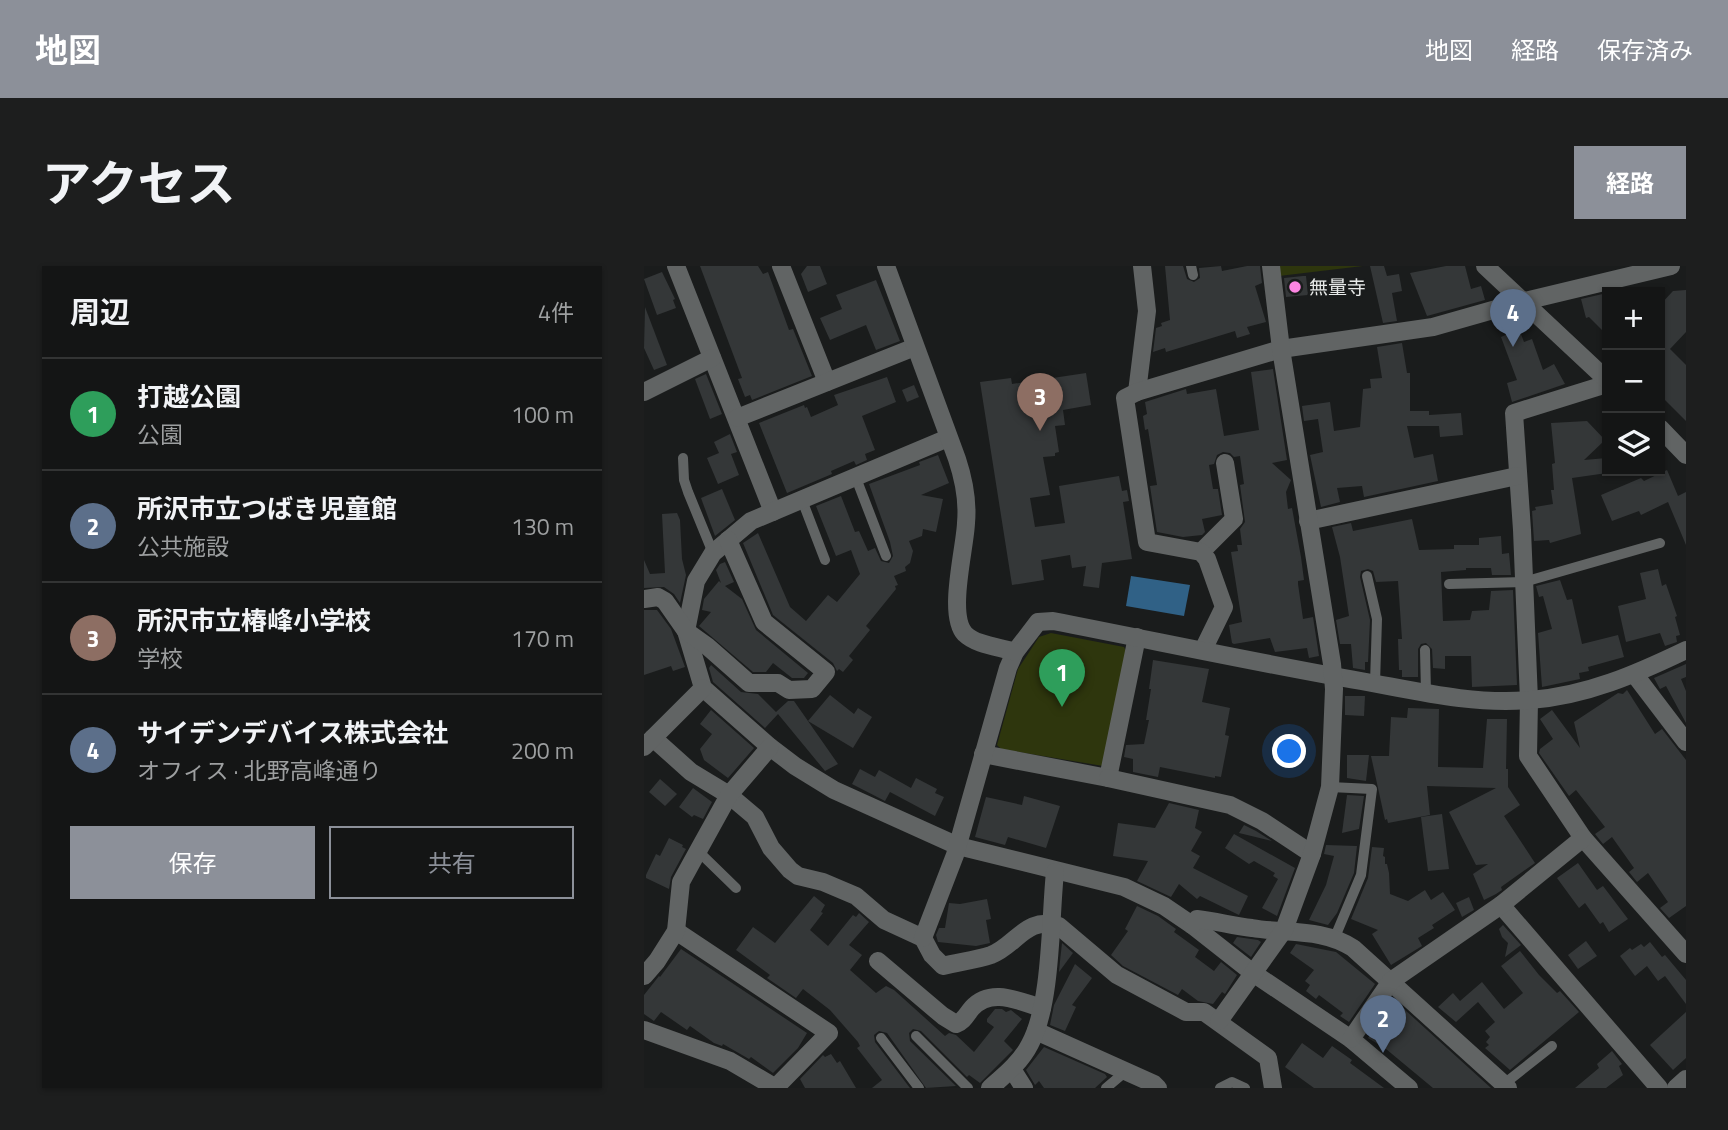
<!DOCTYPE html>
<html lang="ja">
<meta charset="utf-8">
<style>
body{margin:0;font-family:"Titillium Web","Noto Sans JP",sans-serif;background:#1d1e1e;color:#f1f3f6}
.controls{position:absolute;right:21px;top:21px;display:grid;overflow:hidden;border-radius:0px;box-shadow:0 2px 5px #0004}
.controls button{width:63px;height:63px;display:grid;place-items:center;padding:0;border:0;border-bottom:2px solid #333434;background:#141515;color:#f1f3f6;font:35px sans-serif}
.you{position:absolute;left:646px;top:486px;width:24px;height:24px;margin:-18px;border:5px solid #fff;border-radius:50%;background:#1a73e8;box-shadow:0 0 0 10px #1a73e833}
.badge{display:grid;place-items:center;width:46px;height:46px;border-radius:50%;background:#8c9099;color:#fff;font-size:23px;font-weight:700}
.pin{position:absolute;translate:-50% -58px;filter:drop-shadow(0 2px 4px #0008)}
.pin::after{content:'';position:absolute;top:37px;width:24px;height:21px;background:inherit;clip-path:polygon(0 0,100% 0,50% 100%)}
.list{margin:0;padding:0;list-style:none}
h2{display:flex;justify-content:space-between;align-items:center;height:91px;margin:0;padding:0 28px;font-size:30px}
h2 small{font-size:23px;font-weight:400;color:#9d9fa0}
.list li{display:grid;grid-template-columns:46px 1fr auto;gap:21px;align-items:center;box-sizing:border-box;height:112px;padding:0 28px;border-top:2px solid #333434}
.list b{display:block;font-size:26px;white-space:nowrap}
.list p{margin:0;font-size:23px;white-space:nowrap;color:#9d9fa0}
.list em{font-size:23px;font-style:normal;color:#9d9fa0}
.actions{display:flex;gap:14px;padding:21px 28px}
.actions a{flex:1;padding:16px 0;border:2px solid #8c9099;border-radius:0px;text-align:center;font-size:24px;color:#8c9099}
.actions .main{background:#8c9099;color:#fff}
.icon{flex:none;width:38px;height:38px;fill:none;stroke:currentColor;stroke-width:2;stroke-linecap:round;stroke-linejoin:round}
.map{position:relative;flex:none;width:1042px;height:822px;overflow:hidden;border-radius:0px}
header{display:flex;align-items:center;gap:42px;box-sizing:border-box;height:98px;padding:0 35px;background:#8c9099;color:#fff}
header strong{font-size:33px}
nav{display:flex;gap:38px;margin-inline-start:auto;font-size:24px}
.intro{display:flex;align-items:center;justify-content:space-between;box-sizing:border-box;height:168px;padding:0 42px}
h1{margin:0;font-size:49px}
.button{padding:18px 32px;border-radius:0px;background:#8c9099;color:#fff;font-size:24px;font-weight:700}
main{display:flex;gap:42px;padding:0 42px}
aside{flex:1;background:#141515;border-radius:0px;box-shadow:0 2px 5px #0004}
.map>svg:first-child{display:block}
.green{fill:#2e360d}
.water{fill:#306186}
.building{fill:#343738}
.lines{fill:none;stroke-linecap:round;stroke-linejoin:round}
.service{stroke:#616464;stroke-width:10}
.minor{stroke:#616464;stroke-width:18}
.tertiary{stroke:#616464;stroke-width:18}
.poi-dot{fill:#fd86e2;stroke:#1a1c1c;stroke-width:2.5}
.labels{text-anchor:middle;stroke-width:5;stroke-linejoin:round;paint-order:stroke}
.poi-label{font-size:19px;fill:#e7e9e8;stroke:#1a1c1c;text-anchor:start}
</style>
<header>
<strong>地図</strong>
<nav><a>地図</a><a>経路</a><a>保存済み</a></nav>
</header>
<div class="intro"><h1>アクセス</h1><a class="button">経路</a></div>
<main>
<aside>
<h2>周辺<small>4件</small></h2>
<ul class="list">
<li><span class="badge" style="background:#2e9e5b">1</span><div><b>打越公園</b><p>公園</p></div><em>100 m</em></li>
<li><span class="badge" style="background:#5c6f8a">2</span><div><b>所沢市立つばき児童館</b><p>公共施設</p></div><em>130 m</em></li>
<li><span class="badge" style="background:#8d6e63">3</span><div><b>所沢市立椿峰小学校</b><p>学校</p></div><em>170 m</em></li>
<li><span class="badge" style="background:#5c6f8a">4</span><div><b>サイデンデバイス株式会社</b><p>オフィス · 北野高峰通り</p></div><em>200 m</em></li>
</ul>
<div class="actions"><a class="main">保存</a><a>共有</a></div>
</aside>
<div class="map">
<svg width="1042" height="822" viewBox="0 0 1042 822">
<rect width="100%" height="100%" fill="#1a1c1c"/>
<g class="green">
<polygon points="634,0 719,0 635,10"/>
<polygon points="407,367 480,381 483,387 459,500 357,483 353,479 374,403 395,371"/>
</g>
<polygon class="water" points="487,310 546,319 540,350 482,340"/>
<g class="building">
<polygon points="56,0 114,0 119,8 124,6 145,64 149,63 168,110 108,134 106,129 101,131 94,113 98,112"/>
<polygon points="163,0 176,0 183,18 164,26 157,8"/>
<polygon points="521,0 539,0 543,13 550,16 556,12 555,2 577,0 578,5 603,0 616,0 618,17 611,20 622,56 603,61 606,68 593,72 591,65 522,86 521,82 509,86 512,62 518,60 517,57 526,54"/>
<polygon points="726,0 740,0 743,10 755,8 758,25 748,27 753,55 739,57"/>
<polygon points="802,0 821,0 827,23 837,20 841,34 783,50 766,7"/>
<polygon points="18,6 31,33 29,34 32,42 13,49 0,13"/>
<polygon points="659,10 662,10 664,29 642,31 640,12"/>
<polygon points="232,14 256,75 232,84 222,59 186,74 176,52 198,43 192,29"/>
<polygon points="1042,24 1042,66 1026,83 1042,99 1042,155 1016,129 1016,39 1029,25"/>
<polygon points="963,27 963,69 945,51 942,52 937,33"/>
<polygon points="1,41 23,99 10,104 0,82"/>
<polygon points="875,63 880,76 888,73 899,104 910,98 921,118 868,136 863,117 873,114 857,71"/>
<polygon points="758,77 763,107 766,107 766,145 785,145 785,149 817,147 819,169 796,171 795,160 763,160 770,192 789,188 794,215 720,231 718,220 693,222 696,236 677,241 666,189 679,186 674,153 660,155 658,140 686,136 690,165 716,161 719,123 727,122 726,113 738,112 733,81"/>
<polygon points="629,103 643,194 628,197 647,214 642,226 644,243 648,242 657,291 660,314 654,315 654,318 659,353 669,351 675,390 665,392 663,382 631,386 626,372 590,378 588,377 585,359 598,356 587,286 594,285 593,279 598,279 596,263 601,256 596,219 600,218 596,190 590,191 586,187 579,186 573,189 570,198 565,199 569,223 574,223 578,249 558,253 561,266 558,269 539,271 513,266 506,220 513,219 504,163 501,164 499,150 503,148 501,136 542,123 543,128 572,123 580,170 615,164 607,106"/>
<polygon points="442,107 447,139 419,144 421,159 411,160 415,186 411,187 411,190 399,191 406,229 386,232 391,261 421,257 415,220 475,210 478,225 483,224 485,235 479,236 488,293 458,297 455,322 439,320 442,300 428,302 426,289 397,294 400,314 368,319 336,116 367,112 368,118"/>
<polygon points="62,108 78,148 66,153 51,113"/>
<polygon points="243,111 252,136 218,150 231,184 221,188 223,194 212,199 210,195 187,205 188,208 143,227 115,157 160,139 161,142 163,141 167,151 194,139 190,129"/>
<polygon points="270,119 275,131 263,136 258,124"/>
<polygon points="943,155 961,174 940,194 963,192 963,207 928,212 937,268 906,277 905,274 890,275 888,245 892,244 891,241 909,238 907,224 910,224 908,198 911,197 907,157"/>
<polygon points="86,168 93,186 87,188 95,209 74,218 63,192 75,187 70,176"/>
<polygon points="294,189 305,217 277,229 299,233 292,266 279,263 278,270 265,275 269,285 266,297 261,301 262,305 250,310 254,319 251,320 252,323 222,360 226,364 205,390 209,394 199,406 195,403 193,405 189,397 129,349 99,277 114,267 146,341 162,355 184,329 193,336 216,308 207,284 192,290 172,240 197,230 211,266 215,265 224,285 231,282 237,295 245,297 249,290 246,276 225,218 276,199 275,196"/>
<polygon points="1023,204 1034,230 1042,226 1042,279 1024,236 997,249 995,245 968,255 957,229 997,212 1000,215"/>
<polygon points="78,223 91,254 71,270 57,232"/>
<polygon points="33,247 36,254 38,293 42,309 36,337 30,328 20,321 0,322 0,294 6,308 21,307 18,248"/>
<polygon points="768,253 775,284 810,283 810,279 835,279 835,272 857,270 858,288 865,287 867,309 848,309 847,302 822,302 822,304 797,306 799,355 826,354 828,345 845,344 847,325 869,324 873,419 828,421 827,390 801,390 801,403 789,402 788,383 782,377 777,378 774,383 774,411 758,411 758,404 755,404 754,373 758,373 754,315 732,316 729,305 724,303 717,305 716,311 726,354 724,396 721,396 721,404 709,402 707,378 696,378 692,354 705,350 696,291 688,261 707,257 709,265"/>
<polygon points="81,296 90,316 81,320 98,333 112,364 164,407 160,412 148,412 129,397 122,406 109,406 55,360 67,346 58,344 60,333 75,315 77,317 72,304 76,298"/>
<polygon points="1014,303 1018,320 1022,318 1033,350 1031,351 1036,369 1032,370 1033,376 1021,380 1016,367 982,376 974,340 1002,333 996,307"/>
<polygon points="916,314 923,334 928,333 938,378 974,369 980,391 944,401 945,405 935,407 936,413 898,421 894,367 908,363 899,330 895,331 892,320"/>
<polygon points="0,344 13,344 27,363 41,401 29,405 27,400 0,409"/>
<polygon points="509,394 565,403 558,436 586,442 581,469 585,470 577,511 571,510 571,512 516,501 514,511 489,506 489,493 480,491 482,479 500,478 505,454 502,454 507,423 505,423"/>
<polygon points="1042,398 1042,411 1037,413 1042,425 1042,457 1022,420 1016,423 1010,412"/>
<polygon points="67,399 97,426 114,428 132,446 144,435 150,435 194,498 181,505 134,448 121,462 69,416 65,402"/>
<polygon points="983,424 1011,468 1018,463 1042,494 1042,640 1025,652 1016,642 1024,636 1004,607 993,616 985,606 990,602 968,571 959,578 951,568 961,561 932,524 925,530 895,487 896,483 909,473 896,453 908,444 936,482 930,456 974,427 979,428"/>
<polygon points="186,429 210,448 214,442 228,451 209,482 164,455"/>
<polygon points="701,430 721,430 720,450 701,449"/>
<polygon points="764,442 795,443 794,501 839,502 843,453 863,453 862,503 864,503 864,521 876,539 860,550 891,597 857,621 858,624 852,628 840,634 829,608 844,598 832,599 805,546 852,522 783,520 786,549 744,557 743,553 741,554 727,490 745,490 747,451 763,452"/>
<polygon points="67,444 110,482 84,512 60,494 56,483 68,468 56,458"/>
<polygon points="703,489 725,489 722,515 703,512"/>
<polygon points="216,503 231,511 235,504 267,522 272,512 293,523 291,527 300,531 291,550 246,526 241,535 208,518"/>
<polygon points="16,513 33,528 21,540 5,526"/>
<polygon points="49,522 68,536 59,553 50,549 48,551 35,541"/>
<polygon points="703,529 720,530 715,563 698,567"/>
<polygon points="380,530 416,540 402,582 364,571 361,579 331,571 342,531 378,539"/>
<polygon points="525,537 555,544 551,562 558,566 547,585 556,590 549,602 604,630 595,649 556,630 553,633 535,618 527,631 493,615 504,595 469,590 474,557 511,562"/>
<polygon points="798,548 805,603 784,605 777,551"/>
<polygon points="600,559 612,565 628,575 595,567"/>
<polygon points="590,568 651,602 633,650 618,642 634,613 629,610 631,607 610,595 605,598 581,582"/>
<polygon points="25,572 39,579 38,581 42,583 27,611 25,623 2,612 2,609 12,588 16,590"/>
<polygon points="682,579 713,580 710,607 693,647 684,659 665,654 682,619 690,590 680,588"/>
<polygon points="728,581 740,582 739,590 741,591 741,598 743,598 745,607 746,628 764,635 781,624 787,634 799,626 811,644 788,659 790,662 774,672 778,680 747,699 728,668 734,664 707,653 724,612"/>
<polygon points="934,597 953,624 959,620 984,653 965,666 959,656 956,658 941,637 935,642 913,612"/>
<polygon points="170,630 181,639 177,646 179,647 166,664 184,680 209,649 212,651 215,647 225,656 205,679 218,689 206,704 232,727 242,720 250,724 301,770 305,767 312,769 330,786 350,761 343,756 343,753 351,743 358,743 362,746 367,744 378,753 360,775 369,784 336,817 325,809 323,811 277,765 269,763 265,767 266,775 312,820 282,822 243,767 235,765 230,769 231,776 266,822 228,822 238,814 213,782 216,780 214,776 186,744 159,723 152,732 123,712 126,709 92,684 109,661 131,677"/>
<polygon points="825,631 830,644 818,651 812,637"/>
<polygon points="343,633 347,653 342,654 346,677 332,680 294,676 292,669 295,662 301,662 305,637 316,638"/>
<polygon points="493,640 514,650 532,663 530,666 555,684 551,691 570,705 577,696 593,709 581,728 578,726 569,738 554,735 538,723 534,729 479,700 467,689 484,665 481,663"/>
<polygon points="859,659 877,679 861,691 864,677 858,671 855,663"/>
<polygon points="593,671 614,674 617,676 607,691 589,677"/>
<polygon points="942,675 953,690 934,703 924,689"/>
<polygon points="1006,676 1018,691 1021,689 1042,714 1042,738 1021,710 1014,715 1003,700 991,710 976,690 986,682 988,684 997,678 1000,681"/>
<polygon points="418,677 429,687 415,706 416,695"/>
<polygon points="652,678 692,686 731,718 705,756 696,750 699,747 675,729 672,733 662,725 666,719 661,715 670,704 646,687"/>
<polygon points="37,683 163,767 154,782 129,807 107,791 105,793 79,778 78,780 70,777 46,760 43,764 17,746 10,755 0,748 0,729 15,710 16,711"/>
<polygon points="876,685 895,709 913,727 916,725 935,746 866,804 841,782 845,779 842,776 846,771 841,765 851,756 834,736 812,756 794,741 809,727 816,735 838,716 860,743 879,727 857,700"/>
<polygon points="431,698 448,712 428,739 432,741 421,765 406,759 410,739"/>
<polygon points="750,734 847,822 789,822 742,783 724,772"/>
<polygon points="1042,746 1042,792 1029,804 1006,779"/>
<polygon points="658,777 679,792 688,780 708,794 706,797 740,822 670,822 641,801"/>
<polygon points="400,781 461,808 463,811 451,822 400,822 395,815 391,819 382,804"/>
<polygon points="968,785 978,798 975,800 979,809 962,822 931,822 955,802 953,798"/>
<polygon points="187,788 193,797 196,795 212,822 161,822 156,813 179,789 181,791"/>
</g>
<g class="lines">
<g class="service">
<polyline points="547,0 549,9"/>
<polyline points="39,192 40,214 44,226 69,287"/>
<polyline points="212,212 242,290"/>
<polyline points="158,234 181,294"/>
<polyline points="723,310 733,353 731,417"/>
<polyline points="805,318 880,316 1016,277"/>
<polyline points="781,384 782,427"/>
<polyline points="686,521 728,523 717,609 691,671"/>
<polyline points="54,585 92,622"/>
<polyline points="272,770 324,822"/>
<polyline points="237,772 275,822"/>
<polyline points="860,818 908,780"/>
<polyline points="462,822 481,806"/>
<polyline points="576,822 588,816 601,822"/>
</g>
<g class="minor">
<polyline points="32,0 129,246"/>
<polyline points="137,0 183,116"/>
<polyline points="963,118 870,147 878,264 885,434 884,490 939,572 1042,688"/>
<polyline points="0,126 68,92"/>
<polyline points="493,126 503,45 498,0"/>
<polyline points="93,152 271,81"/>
<polyline points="304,172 107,255 69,287 52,315 42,365 59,422 126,481 151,500 190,524 314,580 480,621 520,640 548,659 609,707 707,773 765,822"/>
<polyline points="664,255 873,210"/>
<polyline points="557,286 590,253 581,197"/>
<polyline points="0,333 14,331 21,335 42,365 63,380 105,417 134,417 145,424 168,423 182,406 120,356 84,274"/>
<polyline points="559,384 580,341 563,293 557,286 503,276 481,132 493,126 637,83 789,61 877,36 1027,0"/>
<polyline points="991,409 1042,476"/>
<path d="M9,472L47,506L85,529L111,551L127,582L146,604L154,610L179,616L212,630L240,654L279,672L288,689L299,700C315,696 332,694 347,689C372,680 382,649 415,660L473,709L542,746H560L624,792L629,822"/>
<polyline points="339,488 464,512 493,371"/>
<polyline points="464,512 586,539 618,555 668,588"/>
<polyline points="857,639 1015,822"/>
<path d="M548,659L553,653C572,655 589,660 608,662C643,668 678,662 709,682L864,822"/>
<polyline points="32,665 185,767 131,822"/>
<path d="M279,672L311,589L364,402L371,386L394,356L409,355C512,375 614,397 717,415C773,425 829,439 886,434C942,430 992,408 1042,384"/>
<path d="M234,695L299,750L312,758C320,755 322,749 328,742C347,721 374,735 398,742"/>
<polyline points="0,710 13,695 32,665 37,616 54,585 85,529 126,481"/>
<polyline points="575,755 640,664 668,588 686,521 690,423 688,398 637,83 627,0"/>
<polyline points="0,764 86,795 132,822"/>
<polyline points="392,765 510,818 514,822"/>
<polyline points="707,773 747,715 857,639 939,572"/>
<polyline points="368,803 380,822"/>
<path d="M346,822C361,809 377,796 386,778C408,737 406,653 411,606"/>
<polyline points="1032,822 1042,813"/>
</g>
<g class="tertiary">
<path d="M242,0L313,193C320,214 324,235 322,257C321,283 303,349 321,368C332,379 356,381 371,386"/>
<polyline points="841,0 963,114"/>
<polyline points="1016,162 1042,189"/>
<polyline points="0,481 59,422"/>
</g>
</g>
<circle class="poi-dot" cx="651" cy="21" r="7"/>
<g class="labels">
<g class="poi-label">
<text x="665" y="28">無量寺</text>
</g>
</g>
</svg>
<div class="controls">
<button>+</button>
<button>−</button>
<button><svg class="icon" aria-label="layers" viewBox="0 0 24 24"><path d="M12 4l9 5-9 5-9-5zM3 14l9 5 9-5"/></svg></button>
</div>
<div class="you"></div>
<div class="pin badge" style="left:418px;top:441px;background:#2e9e5b">1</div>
<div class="pin badge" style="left:739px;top:787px;background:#5c6f8a">2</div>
<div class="pin badge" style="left:396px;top:165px;background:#8d6e63">3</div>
<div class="pin badge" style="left:869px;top:81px;background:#5c6f8a">4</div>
</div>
</main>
